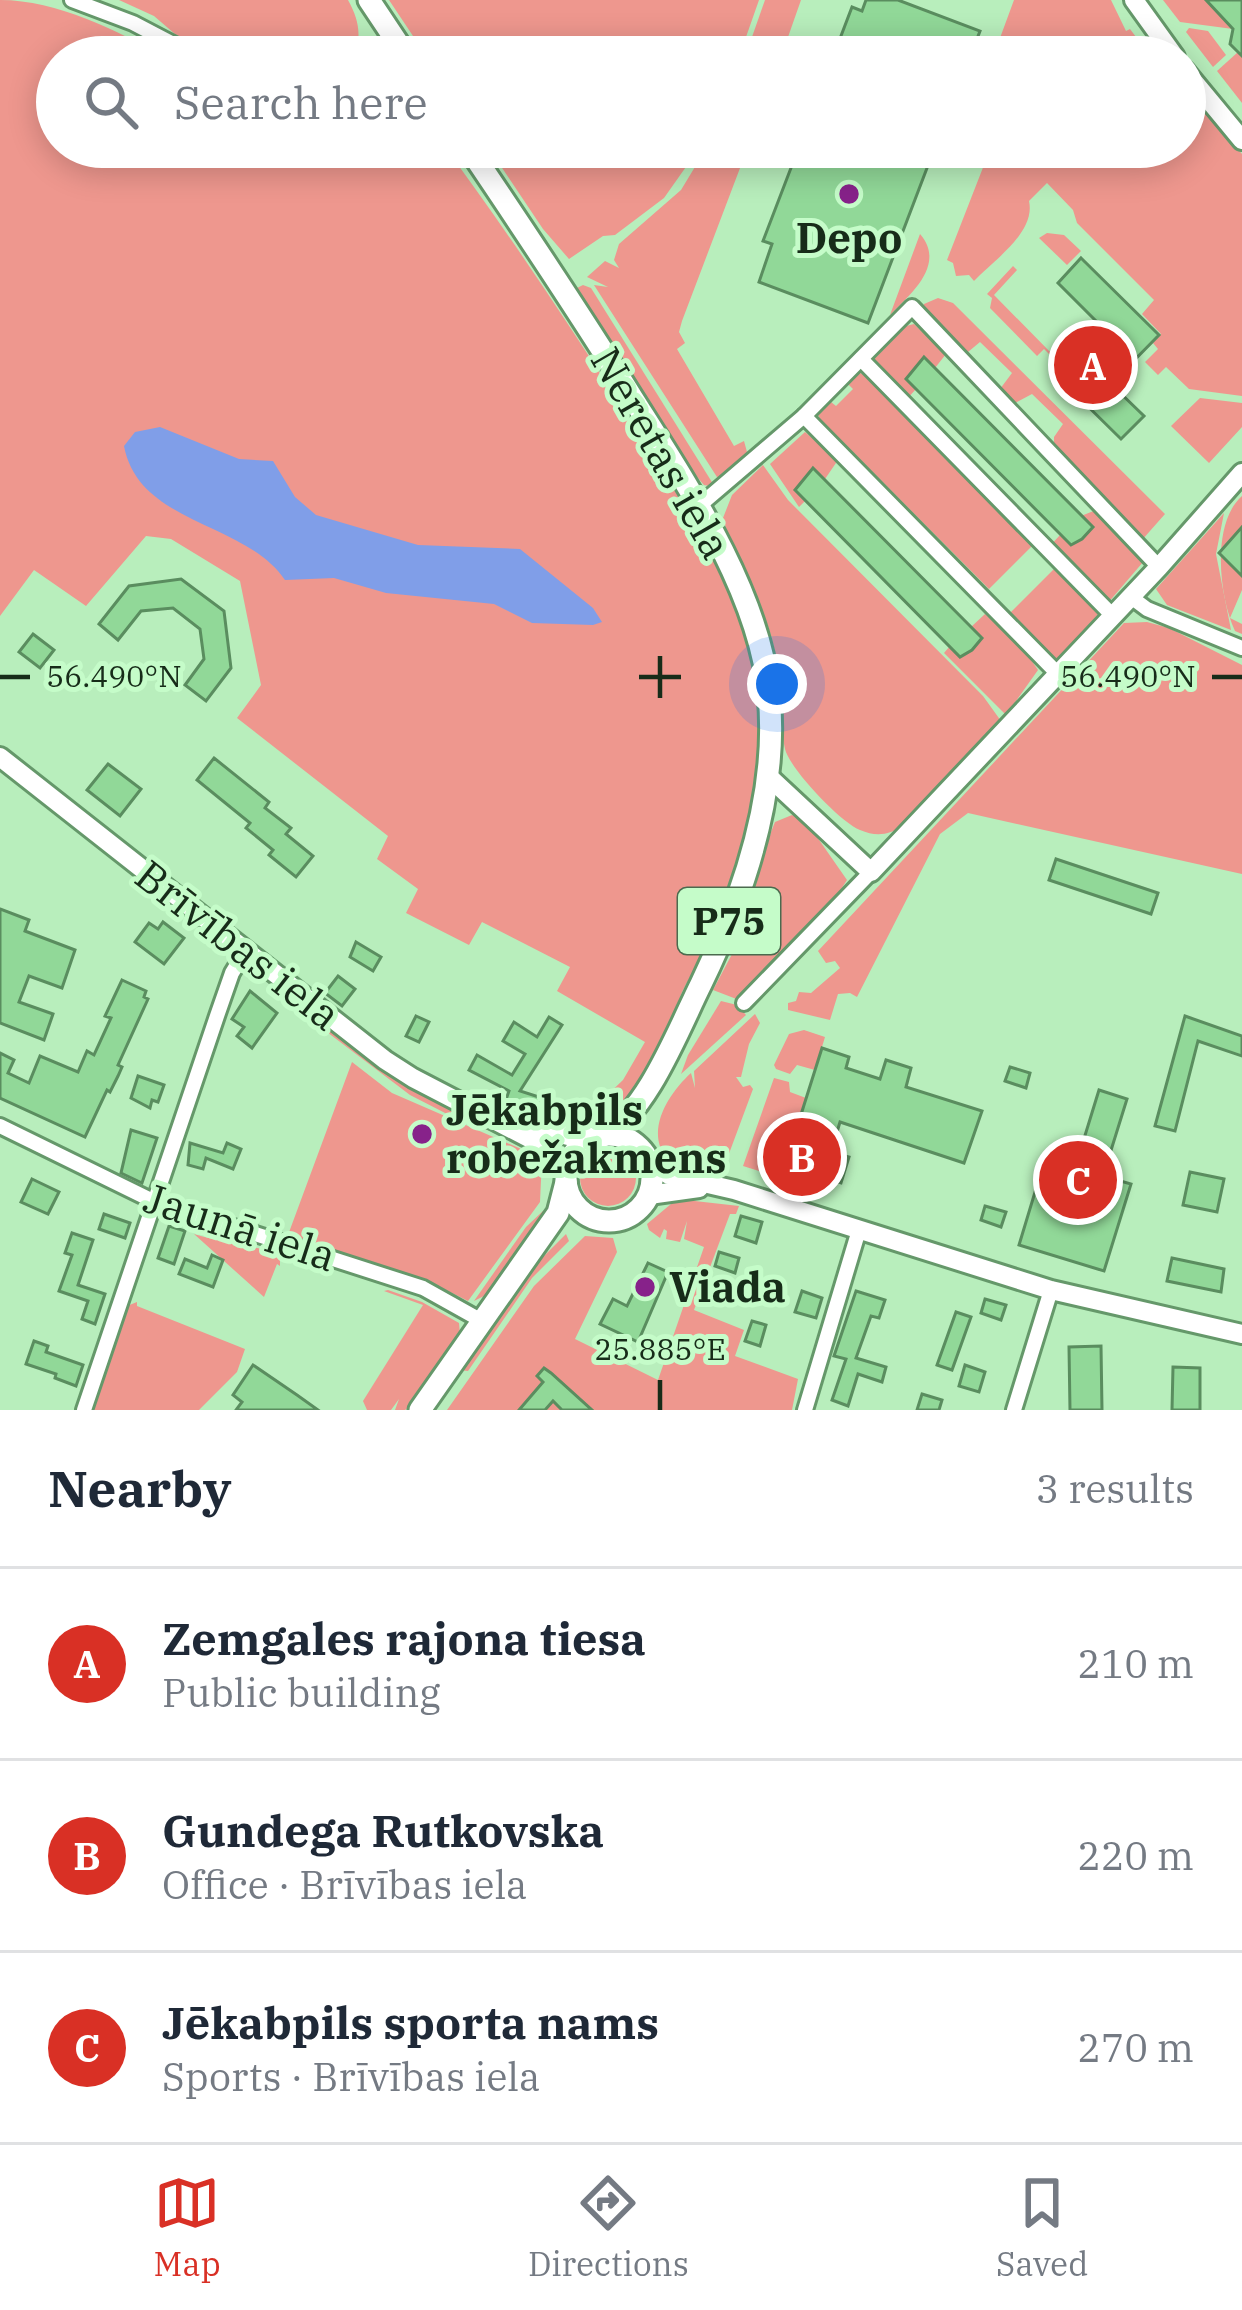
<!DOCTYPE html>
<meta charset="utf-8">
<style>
body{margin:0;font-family:"IBM Plex Serif",serif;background:#f6f6f7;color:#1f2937}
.you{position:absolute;left:777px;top:684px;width:42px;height:42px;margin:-30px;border:9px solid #fff;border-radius:50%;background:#1a73e8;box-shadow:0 0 0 18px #1a73e833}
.badge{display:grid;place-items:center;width:78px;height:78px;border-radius:50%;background:#d93025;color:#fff;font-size:39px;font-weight:700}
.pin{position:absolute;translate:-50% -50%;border:6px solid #fff;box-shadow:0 3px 12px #0006}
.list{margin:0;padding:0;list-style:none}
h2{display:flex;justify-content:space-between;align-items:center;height:156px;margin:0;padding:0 48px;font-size:51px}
h2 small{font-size:39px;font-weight:400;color:#747a83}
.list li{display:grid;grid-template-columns:78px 1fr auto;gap:36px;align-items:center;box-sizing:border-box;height:192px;padding:0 48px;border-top:3px solid #e0e1e3}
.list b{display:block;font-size:45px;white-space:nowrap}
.list p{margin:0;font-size:39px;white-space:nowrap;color:#747a83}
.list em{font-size:39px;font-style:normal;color:#747a83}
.icon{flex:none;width:66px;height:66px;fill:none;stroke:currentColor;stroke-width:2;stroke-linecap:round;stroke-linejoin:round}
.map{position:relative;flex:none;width:1242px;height:1410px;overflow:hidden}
.search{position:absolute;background:#fff;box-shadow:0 6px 30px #0003;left:36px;right:36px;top:36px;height:132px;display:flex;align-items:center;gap:30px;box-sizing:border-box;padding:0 42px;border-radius:66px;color:#747a83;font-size:45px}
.sheet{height:732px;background:#fff}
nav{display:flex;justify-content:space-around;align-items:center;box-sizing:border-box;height:168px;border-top:3px solid #e0e1e3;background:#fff;font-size:33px;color:#747a83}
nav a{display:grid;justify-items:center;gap:6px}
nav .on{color:#d93025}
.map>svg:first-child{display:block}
.green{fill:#ee978e}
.water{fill:#809ee8}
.building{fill:#91d898;stroke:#5a8d5f;stroke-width:3}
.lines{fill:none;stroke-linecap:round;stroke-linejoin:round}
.street-casing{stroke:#65986a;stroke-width:20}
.secondary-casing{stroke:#65986a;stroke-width:24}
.primary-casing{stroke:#65986a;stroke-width:27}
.street{stroke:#fff;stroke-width:14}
.secondary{stroke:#fff;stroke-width:18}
.primary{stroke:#fff;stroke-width:21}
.ticks{fill:none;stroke:#172c19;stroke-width:4.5}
.poi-dot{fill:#87228a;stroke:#c5fcc9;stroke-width:4.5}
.labels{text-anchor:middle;stroke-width:10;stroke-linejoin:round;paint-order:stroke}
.shield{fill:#c5fcc9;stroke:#4b6a4e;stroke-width:3}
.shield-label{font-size:39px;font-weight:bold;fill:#172c19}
.poi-label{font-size:42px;font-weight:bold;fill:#172c19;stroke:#c5fcc9;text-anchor:start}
.street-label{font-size:42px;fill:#172c19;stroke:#c5fcc9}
.ticks-label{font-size:30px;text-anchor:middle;fill:#172c19;stroke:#c5fcc9;stroke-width:10;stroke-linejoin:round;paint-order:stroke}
</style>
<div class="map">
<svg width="1242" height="1410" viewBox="0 0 1242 1410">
<rect width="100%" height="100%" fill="#b8eebc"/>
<g class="green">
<path d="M0,0C58,0 116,31 167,57H57V147H445C507,231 564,317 620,404C676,493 759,610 760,718C760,794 737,880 706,948C698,965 687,980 680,997L678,1010L627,1109L622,1107L603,1120L576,1125L623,1080L645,1042L557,991L570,967L482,922L469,945L406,913L418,889L377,859L388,836L237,718L261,685L240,581L171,539L146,536L86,606L34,570L0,616Z"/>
<path d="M119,0H348C359,20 362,36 354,57H218L175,34L154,16Z"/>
<polygon points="389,0 759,0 739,57 427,57"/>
<polygon points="765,0 801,0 781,57 745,57"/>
<polygon points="1014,0 1111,0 1126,31 1130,29 1136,37 1141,37 1162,57 993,57"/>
<polygon points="1163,0 1206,0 1233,29 1180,22"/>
<polygon points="1189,28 1208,31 1226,55 1213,67 1186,32"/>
<polygon points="1238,52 1242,56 1242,103 1217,71"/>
<path d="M1185,83L1242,154V396L1189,389L1166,367L1158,375L1145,362L1158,349L1153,343L1161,334L1142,314L1154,300L1077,223L1073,210L1047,183L1029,201C1036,232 994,260 974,281L969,275L956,276L953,263L947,260L991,147H1185Z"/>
<polygon points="488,147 700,147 664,198 615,235 603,236 569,259 543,229"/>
<polygon points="707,147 748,147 682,321 679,332 685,343 677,349 734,446 744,441 747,452 726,475 717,477 594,285 608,287 587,277 605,261 619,268 614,260 619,244 681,190"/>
<polygon points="1047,233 1064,235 1081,251 1067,265 1039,238"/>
<path d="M920,234C946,264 912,293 890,315Z"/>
<polygon points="1013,266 1017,270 994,295 1056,358 1048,366 1052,357 1044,349 1037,356 990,308 992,298 987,294"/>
<polygon points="583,285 591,288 715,487 704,485 691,470 575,289"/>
<polygon points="938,298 953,303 1165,514 1142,540 1054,446 1054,437 1063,424 1032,394 1013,404 1000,389 1012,373 980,342 968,352 962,351 923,310 924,304"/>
<polygon points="914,324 946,354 935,368 924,357 906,379 916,389 905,401 870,363 906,326"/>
<polygon points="860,373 868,377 1035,543 989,589 820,419 818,415 831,402 836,406 853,389 848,384"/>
<polygon points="1200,398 1242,403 1242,427 1209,463 1171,426"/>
<polygon points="805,432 838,460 825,479 813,468 803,478 806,500 799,507 770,464"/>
<path d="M763,465L788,500L983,696L1001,721L903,826C889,835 876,837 860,830C840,822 790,769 785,749C777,709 783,671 769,629C757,591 733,556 723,518L732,495Z"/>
<path d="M1242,496V527L1219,553L1242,576V590L1230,618L1242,624V634L1235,631C1219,597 1211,523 1242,496Z"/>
<polygon points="1096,510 1144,561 1107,604 1049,547 1060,535 1071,545 1080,537 1081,516"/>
<polygon points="1224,513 1216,554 1231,630 1167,605 1156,589"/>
<polygon points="1057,566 1101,611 1055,662 1009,614"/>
<polygon points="985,614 1023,648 1038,670 1006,715 944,653 950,646 972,649 982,638 971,627"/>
<polygon points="1147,622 1169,628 1242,665 1242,874 968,813 940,834 857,997 850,993 838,994 830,1020 788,1010 788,1003 796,1001 799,992 811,993 840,968 835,961 826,963 818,951 1124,623"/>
<polygon points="792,815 808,824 847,880 834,900 739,1000 713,990 740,939 771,832 775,822"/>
<polygon points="721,1001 737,1005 746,1015 681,1074 688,1055"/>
<polygon points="301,1008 422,1094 535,1148 449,1115 410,1095 298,1010"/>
<path d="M755,1014L760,1023L749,1044L741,1077H736L743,1087L750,1085L753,1089L727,1159L717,1170L669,1161C643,1133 668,1094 691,1073L695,1088L694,1071Z"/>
<polygon points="804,1030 825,1037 815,1070 797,1065 790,1074 776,1069 774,1065 789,1034"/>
<polygon points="352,1062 392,1093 542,1158 540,1202 468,1301 430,1282 288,1235"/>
<polygon points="774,1078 789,1082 790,1092 806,1098 793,1140 775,1134 765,1167 759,1171 743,1166"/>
<circle cx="608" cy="1178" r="28"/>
<polygon points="677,1199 739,1206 736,1214 730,1214 694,1310 744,1330 735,1356 798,1379 792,1410 447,1410 534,1286 585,1236 613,1238 617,1252 575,1339 658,1380 704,1247 684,1239 687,1221 680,1242 666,1239 667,1231 664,1229 660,1238 649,1230 647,1224"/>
<polygon points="543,1211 547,1213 492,1292 474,1301 526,1227"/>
<path d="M194,1234C223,1243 252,1245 280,1254V1266L277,1264L264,1297Z"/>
<polygon points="566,1234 569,1241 532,1278 468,1371 458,1370 532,1268"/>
<polygon points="388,1290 422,1302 459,1323 460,1334 413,1404 405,1410 395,1410 399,1399 391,1410 367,1410 363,1401 423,1305 384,1291"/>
<polygon points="137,1302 137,1306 245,1349 237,1372 199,1410 91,1410 127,1306"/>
</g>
<path class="water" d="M160,427L239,459L273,461L295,497L316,515L418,545L520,549L593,608L602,622L593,625L532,623L494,604L386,593L334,578L285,580C245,521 139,525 124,446L135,432Z"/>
<g class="building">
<polygon points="866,0 898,0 980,31 970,57 833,57 852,7 862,11"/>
<polygon points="1206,0 1242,0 1242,56 1230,44 1233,29"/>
<polygon points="799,147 935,147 868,323 759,282 772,244 763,241"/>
<polygon points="1081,258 1159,335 1111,384 1144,416 1121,439 1051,370 1098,323 1058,283"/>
<polygon points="924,357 1093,527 1082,539 1071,545 906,379"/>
<polygon points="813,468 982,638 972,650 960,657 795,490"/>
<polygon points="1242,527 1242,576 1219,553"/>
<polygon points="181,579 224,611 231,668 206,701 185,685 204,659 200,629 173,608 141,611 118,640 99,624 129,586"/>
<polygon points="33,634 54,650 40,668 19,652"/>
<polygon points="214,758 269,802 265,808 291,828 286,834 313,856 296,877 269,855 273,850 246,828 250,823 197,780"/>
<polygon points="108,764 141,789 120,816 87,790"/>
<polygon points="1056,859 1158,893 1151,914 1049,880"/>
<polygon points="0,909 29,920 25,931 75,950 62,988 29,976 19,1002 53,1014 44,1040 0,1023"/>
<polygon points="163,922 184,938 164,964 135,942 149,923 158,929"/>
<polygon points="356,942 381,957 373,971 350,957"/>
<polygon points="338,976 355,989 342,1006 325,993"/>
<polygon points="122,980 146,991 144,997 148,999 118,1065 122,1067 118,1076 110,1092 107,1090 85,1137 0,1098 0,1053 14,1060 8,1073 29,1083 40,1056 78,1072 87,1051 94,1055 111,1018 105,1016"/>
<polygon points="250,991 277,1013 252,1048 237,1036 244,1027 232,1019"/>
<polygon points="416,1016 429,1022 419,1042 406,1036"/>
<polygon points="1185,1016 1242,1036 1242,1056 1198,1041 1175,1131 1155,1126"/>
<polygon points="549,1017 562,1025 520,1091 542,1098 537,1114 504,1105 509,1091 469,1070 477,1055 512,1075 525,1054 503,1041 514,1022 537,1037"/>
<polygon points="822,1048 849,1057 846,1068 880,1079 886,1060 911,1068 906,1087 982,1111 964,1163 840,1122 831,1152 849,1157 841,1183 766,1160 775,1133 793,1140"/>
<polygon points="1010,1067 1030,1073 1026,1088 1005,1081"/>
<polygon points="138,1076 164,1085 158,1102 152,1100 150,1108 131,1098"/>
<polygon points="1099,1090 1127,1099 1103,1176 1131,1184 1104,1271 1019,1245 1045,1159 1075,1168"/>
<polygon points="131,1130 157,1138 142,1183 121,1173"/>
<polygon points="190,1143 223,1153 227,1143 241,1149 233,1169 206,1158 203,1169 188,1165"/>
<polygon points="1190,1172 1224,1179 1217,1212 1183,1205"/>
<polygon points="32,1179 59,1192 48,1214 21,1202"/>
<polygon points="985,1206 1006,1212 1001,1227 981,1220"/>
<polygon points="104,1214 130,1223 125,1238 99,1229"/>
<polygon points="741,1216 762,1222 756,1243 735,1236"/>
<polygon points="169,1226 185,1231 174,1264 158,1258"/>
<polygon points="72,1233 93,1240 78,1285 105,1294 95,1324 82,1319 88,1301 59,1291 72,1255 65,1253"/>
<polygon points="719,1252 739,1258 735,1273 715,1266"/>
<polygon points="212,1255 223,1260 213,1287 179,1274 185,1259 207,1268"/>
<polygon points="1172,1258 1224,1269 1221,1292 1167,1281"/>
<polygon points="648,1263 668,1272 638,1342 600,1324 613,1299 627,1306"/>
<polygon points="802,1291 822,1298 816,1318 795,1312"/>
<polygon points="856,1291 885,1300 879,1318 871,1316 856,1358 886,1367 882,1382 858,1374 848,1406 832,1400 846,1359 834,1356"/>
<polygon points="985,1299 1006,1305 1001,1320 981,1313"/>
<polygon points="956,1312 971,1317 952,1370 937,1365"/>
<polygon points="752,1321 766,1325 760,1346 745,1341"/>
<polygon points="34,1341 48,1346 46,1352 83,1365 76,1386 55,1378 56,1374 26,1364"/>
<polygon points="1101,1346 1102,1410 1070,1410 1069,1347"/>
<polygon points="253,1365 297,1395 318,1410 236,1410 242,1402 233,1395"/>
<polygon points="965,1365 985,1372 979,1392 959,1386"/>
<polygon points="1173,1367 1200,1368 1200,1410 1172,1410"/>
<polygon points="544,1368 551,1373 592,1410 562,1410 553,1401 545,1410 519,1410 543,1382 537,1376"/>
<polygon points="922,1394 942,1400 939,1410 917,1410"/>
</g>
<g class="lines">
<defs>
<g id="street">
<polyline points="72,0 133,23 198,57"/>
<polyline points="861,359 1113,616"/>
<polyline points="804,416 1058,674"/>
<polyline points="700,505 804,416 912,307 1159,567"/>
<polyline points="1131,597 1147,609 1242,648"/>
<polyline points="744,1003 871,872"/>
<polyline points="0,1126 153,1201 423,1288 482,1321"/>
<polyline points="84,1410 217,1016 232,973 246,950"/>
<polyline points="805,1410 859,1230"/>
<polyline points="1014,1410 1051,1290"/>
</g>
<g id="secondary">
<polyline points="1134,0 1175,57"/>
<polyline points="1185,71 1242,140"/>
<polyline points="0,757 385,1060 413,1078 550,1149 560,1158 566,1174"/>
<polyline points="767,775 871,872 1159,567 1242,473"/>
<polyline points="521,1124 588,1141"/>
<polyline points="649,1163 669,1175 734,1190 1051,1290 1242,1334"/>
<polyline points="649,1195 699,1188"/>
</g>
<g id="primary">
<polyline points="369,0 407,57"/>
<path d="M468,147C524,230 580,314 633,399C686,483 760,593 769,695C779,794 743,897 701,984C679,1028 647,1113 603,1136"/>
<circle cx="609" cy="1178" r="43"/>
<polyline points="420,1410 558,1213 566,1182"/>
</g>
</defs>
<use href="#street" class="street-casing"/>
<use href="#secondary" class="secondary-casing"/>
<use href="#primary" class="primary-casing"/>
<use href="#street" class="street"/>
<use href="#secondary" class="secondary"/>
<use href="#primary" class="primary"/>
</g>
<path class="ticks" d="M660,656V698M0,677H30M639,677H681M1212,677H1242M660,1380V1410"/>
<g class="poi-dot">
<circle cx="849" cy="194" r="12"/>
<circle cx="422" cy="1134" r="12"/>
<circle cx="645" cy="1287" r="12"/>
</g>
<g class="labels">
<rect class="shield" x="678" y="888" width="102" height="66" rx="9"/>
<g class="shield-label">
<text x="729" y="935">P75</text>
</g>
<g class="poi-label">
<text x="849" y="253" text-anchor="middle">Depo</text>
<text x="446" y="1125">Jēkabpils<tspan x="446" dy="48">robežakmens</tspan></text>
<text x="669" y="1302">Viada</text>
</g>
<g class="street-label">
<text transform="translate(661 453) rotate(60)" y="15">Neretas iela</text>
<text transform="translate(238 945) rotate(38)" y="15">Brīvības iela</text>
<text transform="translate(240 1227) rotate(18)" y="15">Jaunā iela</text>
</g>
</g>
<g class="ticks-label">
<text x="114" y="687">56.490°N</text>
<text x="1128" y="687">56.490°N</text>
<text x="660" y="1360">25.885°E</text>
</g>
</svg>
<div class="you"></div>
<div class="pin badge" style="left:1093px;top:365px">A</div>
<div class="pin badge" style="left:802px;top:1157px">B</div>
<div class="pin badge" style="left:1078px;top:1180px">C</div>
<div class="search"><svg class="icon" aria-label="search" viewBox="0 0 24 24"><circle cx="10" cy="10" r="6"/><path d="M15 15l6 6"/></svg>Search here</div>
</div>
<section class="sheet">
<h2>Nearby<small>3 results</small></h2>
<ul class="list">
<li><span class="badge">A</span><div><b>Zemgales rajona tiesa</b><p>Public building</p></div><em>210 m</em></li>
<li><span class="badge">B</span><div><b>Gundega Rutkovska</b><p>Office · Brīvības iela</p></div><em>220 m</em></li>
<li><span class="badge">C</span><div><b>Jēkabpils sporta nams</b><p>Sports · Brīvības iela</p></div><em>270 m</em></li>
</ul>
</section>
<nav>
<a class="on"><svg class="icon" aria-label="map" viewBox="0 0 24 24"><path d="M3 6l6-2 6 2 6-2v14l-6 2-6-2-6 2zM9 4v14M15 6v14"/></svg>Map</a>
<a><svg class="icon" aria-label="directions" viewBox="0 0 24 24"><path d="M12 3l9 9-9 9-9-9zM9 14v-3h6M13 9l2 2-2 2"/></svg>Directions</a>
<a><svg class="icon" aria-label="saved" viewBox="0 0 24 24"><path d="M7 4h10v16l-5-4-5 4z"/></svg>Saved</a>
</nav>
